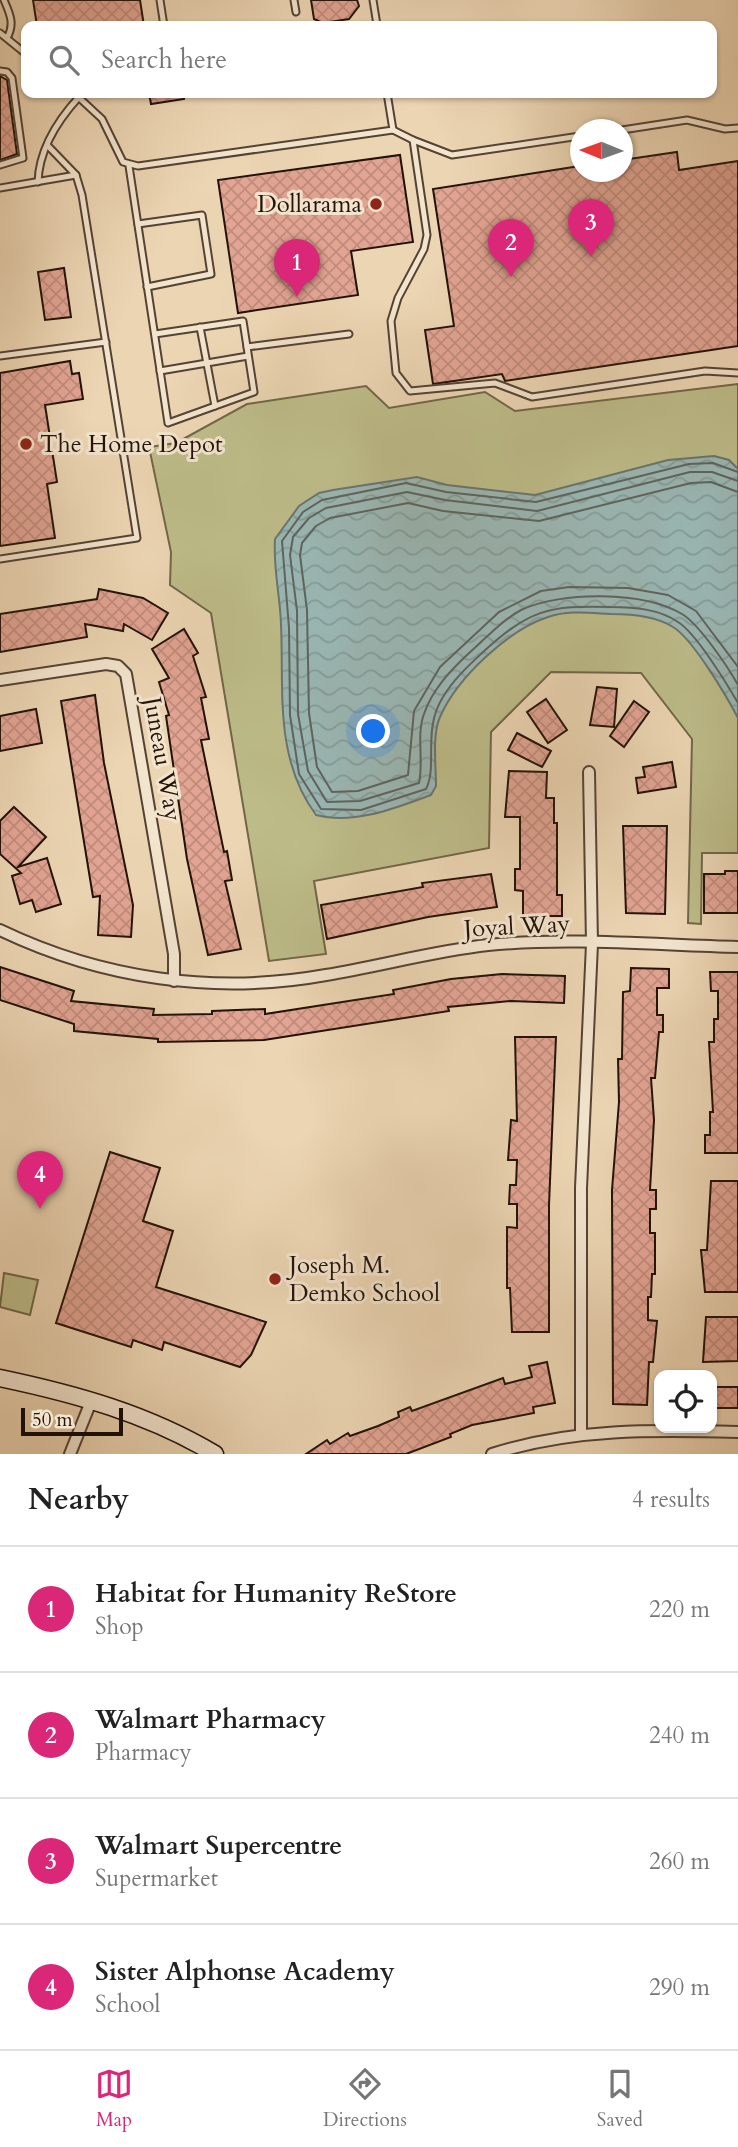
<!DOCTYPE html>
<style>
body{margin:0;font-family:Cardo,serif;background:#f6f6f6;color:#222}
.controls{position:absolute;right:21px;bottom:21px;display:grid;overflow:hidden;border-radius:14px;box-shadow:0 2px 5px #0004}
.controls button{width:63px;height:63px;display:grid;place-items:center;padding:0;border:0;border-bottom:2px solid #e0e0e0;background:#fff;color:#222;font:35px sans-serif}
.compass{position:absolute;left:570px;top:119px;width:63px;height:63px;border-radius:50%;background:#fff;box-shadow:0 2px 5px #0004;rotate:271deg}
.scale{position:absolute;left:21px;bottom:18px;width:102px;box-sizing:border-box;padding-left:7px;border:4px solid #221208;border-top:0;font-size:19px;line-height:24px;white-space:nowrap;color:#221208;-webkit-text-stroke:5px #f3e4ce;paint-order:stroke}
.you{position:absolute;left:374px;top:732px;width:24px;height:24px;margin:-18px;border:5px solid #fff;border-radius:50%;background:#1a73e8;box-shadow:0 0 0 10px #1a73e833}
.badge{display:grid;place-items:center;width:46px;height:46px;border-radius:50%;background:#db2777;color:#fff;font-size:23px;font-weight:700}
.pin{position:absolute;translate:-50% -58px;filter:drop-shadow(0 2px 4px #0008)}
.pin::after{content:'';position:absolute;top:37px;width:24px;height:21px;background:inherit;clip-path:polygon(0 0,100% 0,50% 100%)}
.list{margin:0;padding:0;list-style:none}
h2{display:flex;justify-content:space-between;align-items:center;height:91px;margin:0;padding:0 28px;font-size:30px}
h2 small{font-size:23px;font-weight:400;color:#767676}
.list li{display:grid;grid-template-columns:46px 1fr auto;gap:21px;align-items:center;box-sizing:border-box;height:126px;padding:0 28px;border-top:2px solid #e0e0e0}
.list b{display:block;font-size:26px;white-space:nowrap}
.list p{margin:0;font-size:23px;white-space:nowrap;color:#767676}
.list em{font-size:23px;font-style:normal;color:#767676}
.icon{flex:none;width:38px;height:38px;fill:none;stroke:currentColor;stroke-width:2;stroke-linecap:round;stroke-linejoin:round}
.map{position:relative;flex:none;width:738px;height:1454px;overflow:hidden}
.search{position:absolute;background:#fff;box-shadow:0 2px 5px #0004;left:21px;right:21px;top:21px;height:77px;display:flex;align-items:center;gap:18px;box-sizing:border-box;padding:0 24px;border-radius:14px;color:#767676;font-size:26px}
.sheet{height:595px;background:#fff}
nav{display:flex;justify-content:space-around;align-items:center;box-sizing:border-box;height:98px;border-top:2px solid #e0e0e0;background:#fff;font-size:19px;color:#767676}
nav a{display:grid;justify-items:center;gap:4px}
nav .on{color:#db2777}
.map>svg:first-child{display:block}
.green{fill:#bdbc89;stroke:#706748;stroke-width:2}
.water{fill:url(#water-waves);stroke:#6a756f;stroke-width:2}
.lines{fill:none;stroke-linecap:round;stroke-linejoin:round}
.shore{stroke:#5e645e;stroke-width:2}
.building{fill:url(#building-cross-hatch);stroke:#221208;stroke-width:2}
.lane-casing{stroke:#544333;stroke-width:9}
.street-casing{stroke:#544333;stroke-width:14}
.secondary-casing{stroke:#221208;stroke-width:19}
.lane{stroke:#f3e4ce;stroke-width:5}
.street{stroke:#f3e4ce;stroke-width:10}
.secondary{stroke:#f3e4ce;stroke-width:16}
.poi-dot{fill:#8f2418;stroke:#f3e4ce;stroke-width:2.5}
.labels{text-anchor:middle;stroke-width:6;stroke-linejoin:round;paint-order:stroke}
.poi-label{font-size:24px;fill:#221208;stroke:#f3e4ce;text-anchor:start}
.street-label{font-size:24px;fill:#221208;stroke:#f3e4ce}
</style>
<div class="map">
<svg width="738" height="1454" viewBox="0 0 738 1454">
<defs>
<pattern id="water-waves" width="16" height="10" patternUnits="userSpaceOnUse" patternTransform="scale(1.75)"><rect width="16" height="10" fill="#9ab7b4"/><path d="M0 5q4-4 8 0t8 0" fill="none" stroke="#849c99"/></pattern>
<pattern id="building-cross-hatch" width="8" height="8" patternUnits="userSpaceOnUse" patternTransform="scale(1.75)"><rect width="8" height="8" fill="#e2a493"/><path d="M0 0l8 8M0 8l8-8" fill="none" stroke="#c28c7d"/></pattern>
</defs>
<rect width="100%" height="100%" fill="#ecd5b3"/>
<filter id="stains"><feTurbulence type="fractalNoise" baseFrequency=".00286" numOctaves="4"/><feColorMatrix values="0 0 0 0 .2 0 0 0 0 .09 0 0 0 0 .02 0 0 0 .5 -.17"/></filter>
<radialGradient id="worn" r=".72"><stop offset=".6" stop-color="#630" stop-opacity="0"/><stop offset="1" stop-color="#630" stop-opacity=".3"/></radialGradient>
<g class="green">
<polygon points="738,384 738,853 702,853 701,924 688,923 692,739 641,673 551,672 491,732 489,848 314,881 326,954 269,961 211,613 170,585 171,552 149,447 176,443 247,404 366,386 389,408 485,392 515,411"/>
<polygon points="4,1273 38,1280 30,1315 0,1307"/>
</g>
<path class="water" d="M714,456L729,460L738,469V718C727,697 693,639 673,627C656,616 632,614 611,614C590,613 568,610 548,617C508,630 457,678 440,717C432,735 436,765 436,786L431,795C396,808 354,825 316,815C274,758 284,691 281,624C280,595 273,568 275,539L299,506L319,493L333,490L417,477L447,485L535,495L668,460Z"/>
<g class="lines">
<g class="shore">
<path d="M738,472L713,463L689,464L536,502L446,492L406,483L322,500L303,512L282,541L289,628L290,715L299,774L321,809L361,810L426,789C438,766 422,730 443,697C453,680 467,667 482,653C529,610 548,605 611,607C634,607 659,609 678,622C696,633 727,684 738,703"/>
<path d="M738,481L712,472H690L537,511L445,500L407,492L326,508L309,518L293,537L290,555L297,611L298,714L308,771L327,802L360,801L419,783C424,761 416,735 424,714C432,690 450,671 468,654C485,639 501,621 521,610C562,591 643,591 682,614C699,624 728,667 738,685"/>
<polyline points="738,492 711,482 691,483 539,521 443,511 408,503 330,518 316,526 302,543 300,555 307,610 309,713 317,767 332,792 358,791 408,775 414,711 440,667 499,612 541,591 569,587 628,588 668,595 696,611 738,667"/>
</g>
</g>
<g class="building">
<polygon points="33,0 140,0 144,26 37,26"/>
<polygon points="311,0 357,0 359,6 349,19 323,23 314,19"/>
<polygon points="0,76 7,80 17,154 0,160"/>
<polygon points="149,93 183,93 184,99 151,104"/>
<polygon points="677,152 679,170 738,161 738,346 505,381 502,374 433,384 425,330 454,326 433,189 580,166 580,172 622,172 622,160"/>
<polygon points="400,155 413,242 351,251 358,295 238,313 218,180"/>
<polygon points="64,268 71,317 45,320 38,272"/>
<polygon points="70,361 72,374 79,373 83,399 45,405 57,482 47,484 55,538 0,546 0,373"/>
<polygon points="99,589 143,598 168,613 152,640 124,624 123,631 85,624 87,637 0,652 0,614 97,599"/>
<polygon points="184,629 198,653 193,656 206,697 201,698 209,739 201,740 224,852 227,851 232,880 225,881 241,949 208,955 187,859 166,716 169,715 159,682 169,678 152,649"/>
<polygon points="597,687 617,689 614,727 590,725"/>
<polygon points="95,695 104,763 133,905 131,937 98,935 100,896 93,897 61,701"/>
<polygon points="546,699 567,730 548,743 527,712"/>
<polygon points="634,701 649,712 624,747 610,736"/>
<polygon points="36,709 42,743 0,751 0,716"/>
<polygon points="517,733 551,751 542,767 508,750"/>
<polygon points="672,762 676,787 638,793 636,778 645,777 643,767"/>
<polygon points="509,771 547,772 546,798 554,798 554,823 557,823 557,895 562,895 562,916 523,916 523,891 515,890 515,869 520,869 520,817 505,817"/>
<polygon points="14,807 46,837 18,867 47,858 61,904 36,912 32,900 20,904 12,876 21,873 0,854 0,821"/>
<polygon points="623,826 667,826 665,914 626,913"/>
<polygon points="725,871 738,871 738,913 704,913 704,874 725,874"/>
<polygon points="491,874 497,907 428,917 327,939 321,905 423,887 422,883"/>
<polygon points="0,967 74,991 71,1001 154,1009 153,1015 212,1014 212,1011 265,1009 265,1014 394,994 393,990 451,979 502,974 565,976 564,1003 511,1001 448,1007 449,1011 264,1040 158,1042 158,1039 74,1031 74,1024 0,1000"/>
<polygon points="631,968 669,969 669,988 657,988 657,1015 663,1015 663,1032 659,1032 655,1078 651,1078 654,1120 650,1190 656,1190 656,1209 650,1209 650,1233 655,1233 655,1274 652,1274 651,1297 648,1297 648,1320 657,1321 653,1362 649,1362 647,1405 613,1404 612,1190 619,1102 618,1059 622,1059 623,992 630,991"/>
<polygon points="710,972 738,972 738,1153 705,1153 705,1135 710,1135 710,1112 713,1112 709,1042 714,1042 714,1019 718,1019 718,991 711,991"/>
<polygon points="515,1037 556,1037 549,1205 549,1332 512,1332 510,1288 507,1288 507,1227 517,1228 517,1204 509,1204 510,1185 516,1185 517,1160 508,1160 511,1120 517,1121"/>
<polygon points="110,1152 160,1168 143,1221 173,1231 156,1287 266,1322 251,1355 240,1367 164,1342 162,1350 133,1340 131,1347 56,1323"/>
<polygon points="711,1181 738,1181 738,1292 705,1292 701,1250 707,1250"/>
<polygon points="706,1317 738,1317 738,1361 703,1362"/>
<polygon points="547,1362 555,1403 533,1407 534,1413 472,1425 450,1434 451,1437 406,1454 306,1454 327,1440 330,1444 348,1433 350,1436 378,1426 399,1417 398,1412 410,1407 412,1411 503,1378 505,1384 532,1377 529,1366"/>
<rect x="712" y="1387" width="26" height="21"/>
</g>
<g class="lines">
<defs>
<g id="lane">
<path d="M4,0C10,14 15,24 7,38"/>
<polyline points="160,0 164,26"/>
<polyline points="294,0 296,12"/>
<polyline points="367,26 377,25 373,0"/>
<polyline points="0,33 26,54"/>
<polyline points="0,71 7,72 12,78 23,158 0,165"/>
<polyline points="74,93 102,119 123,162 138,166 393,130 387,93"/>
<polyline points="393,130 413,140 427,235 424,249 398,298 391,321 396,373 410,391 495,383 532,397 705,371 738,373"/>
<polyline points="622,130 687,120 725,129 738,128"/>
<polyline points="413,140 452,155 580,136"/>
<path d="M129,166C142,251 155,337 168,423L254,392L243,321L155,334"/>
<path d="M38,182C39,150 58,120 79,97"/>
<polyline points="0,188 76,175"/>
<polyline points="138,224 202,215 211,274 147,287"/>
<polyline points="200,327 215,406"/>
<polyline points="247,347 349,334"/>
<polyline points="0,356 106,342"/>
<polyline points="160,371 248,356"/>
<polyline points="0,559 137,538 82,195 76,175 48,146"/>
</g>
<g id="street">
<polyline points="0,680 106,664 118,666 126,674 174,954 174,981"/>
<path d="M0,930C102,979 215,995 326,975C380,966 434,951 488,945C570,937 656,945 738,947"/>
<polyline points="581,1434 581,1188 592,944 589,772"/>
<polyline points="70,1454 92,1399"/>
<path d="M492,1454C573,1428 654,1430 738,1432"/>
</g>
<path id="secondary" d="M0,1378C76,1394 148,1414 215,1454"/>
</defs>
<use href="#lane" class="lane-casing"/>
<use href="#street" class="street-casing"/>
<use href="#secondary" class="secondary-casing"/>
<use href="#lane" class="lane"/>
<use href="#street" class="street"/>
<use href="#secondary" class="secondary"/>
</g>
<g class="poi-dot">
<circle cx="376" cy="204" r="7"/>
<circle cx="26" cy="444" r="7"/>
<circle cx="275" cy="1279" r="7"/>
</g>
<g class="labels">
<g class="poi-label">
<text x="362" y="212" text-anchor="end">Dollarama</text>
<text x="40" y="452">The Home Depot</text>
<text x="289" y="1273">Joseph M.<tspan x="289" dy="28">Demko School</tspan></text>
</g>
<g class="street-label">
<text transform="translate(163 759) rotate(80)" y="8">Juneau Way</text>
<text transform="translate(517 926) rotate(-3)" y="8">Joyal Way</text>
</g>
</g>
<rect width="100%" height="100%" filter="url(#stains)"/>
<rect width="100%" height="100%" fill="url(#worn)"/>
</svg>
<div class="controls">
<button><svg class="icon" aria-label="locate" viewBox="0 0 24 24"><circle cx="12" cy="12" r="6"/><path d="M12 2v4M12 18v4M2 12h4M18 12h4"/></svg></button>
</div>
<svg class="compass" viewBox="-18 -18 36 36"><path d="M0-13l5 13h-10z" fill="#e53935"/><path d="M0 13l5-13h-10z" fill="#767676"/></svg>
<div class="scale">50 m</div>
<div class="you"></div>
<div class="pin badge" style="left:297px;top:297px">1</div>
<div class="pin badge" style="left:511px;top:277px">2</div>
<div class="pin badge" style="left:591px;top:257px">3</div>
<div class="pin badge" style="left:40px;top:1209px">4</div>
<div class="search"><svg class="icon" aria-label="search" viewBox="0 0 24 24"><circle cx="10" cy="10" r="6"/><path d="M15 15l6 6"/></svg>Search here</div>
</div>
<section class="sheet">
<h2>Nearby<small>4 results</small></h2>
<ul class="list">
<li><span class="badge">1</span><div><b>Habitat for Humanity ReStore</b><p>Shop</p></div><em>220 m</em></li>
<li><span class="badge">2</span><div><b>Walmart Pharmacy</b><p>Pharmacy</p></div><em>240 m</em></li>
<li><span class="badge">3</span><div><b>Walmart Supercentre</b><p>Supermarket</p></div><em>260 m</em></li>
<li><span class="badge">4</span><div><b>Sister Alphonse Academy</b><p>School</p></div><em>290 m</em></li>
</ul>
</section>
<nav>
<a class="on"><svg class="icon" aria-label="map" viewBox="0 0 24 24"><path d="M3 6l6-2 6 2 6-2v14l-6 2-6-2-6 2zM9 4v14M15 6v14"/></svg>Map</a>
<a><svg class="icon" aria-label="directions" viewBox="0 0 24 24"><path d="M12 3l9 9-9 9-9-9zM9 14v-3h6M13 9l2 2-2 2"/></svg>Directions</a>
<a><svg class="icon" aria-label="saved" viewBox="0 0 24 24"><path d="M7 4h10v16l-5-4-5 4z"/></svg>Saved</a>
</nav>
